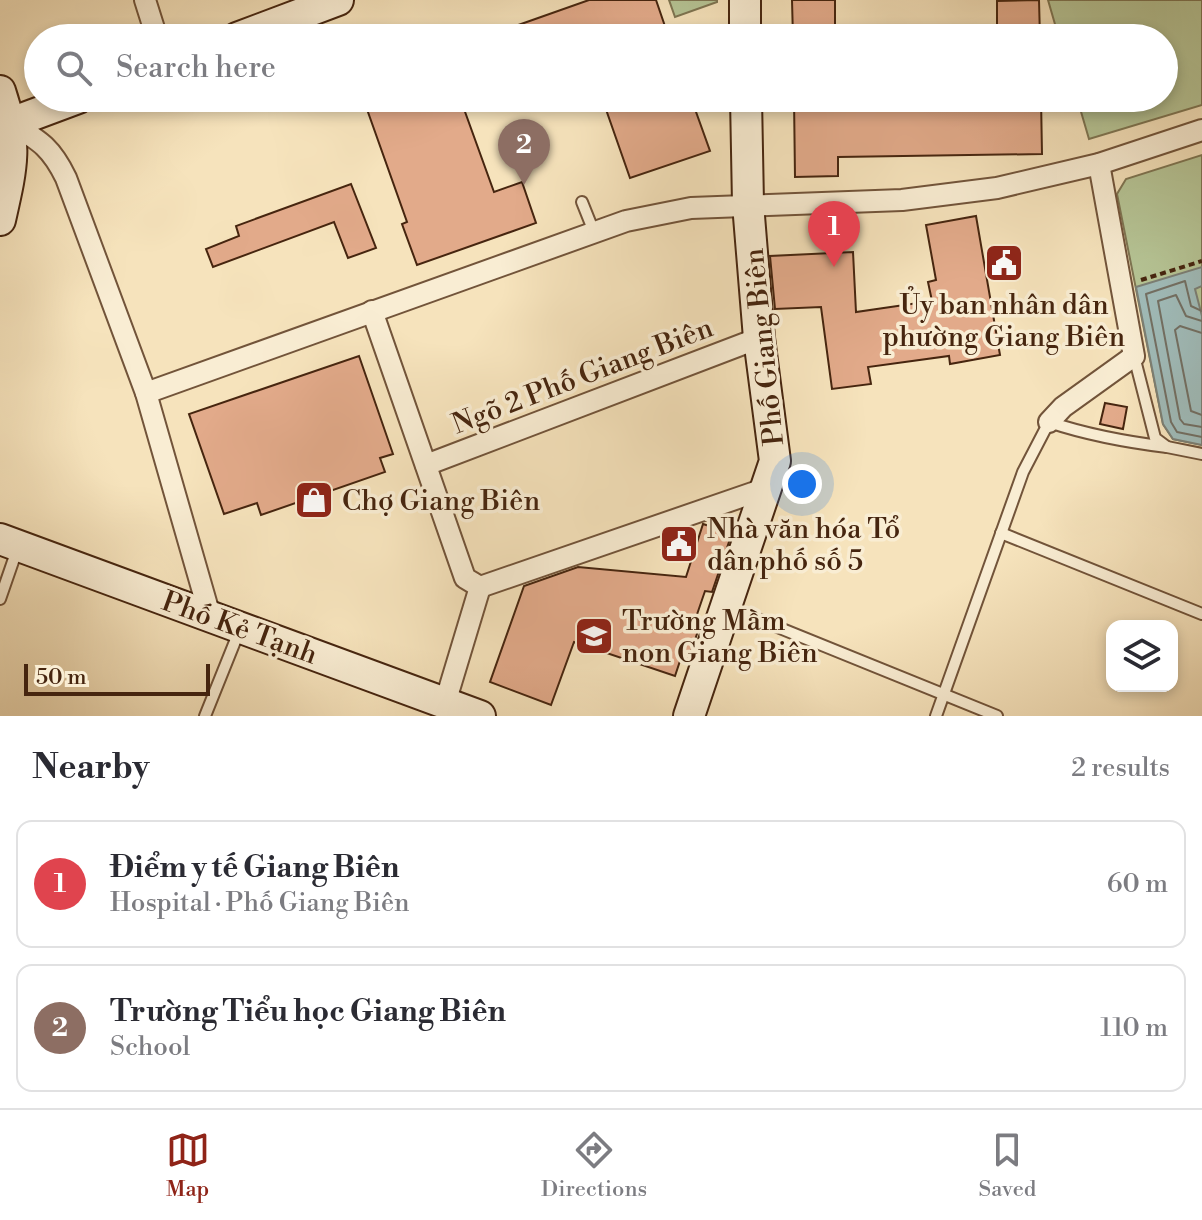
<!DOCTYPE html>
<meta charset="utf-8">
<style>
body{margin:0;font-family:"Libre Bodoni",serif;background:#f2f2f3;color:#2b2b33}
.controls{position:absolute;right:24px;bottom:24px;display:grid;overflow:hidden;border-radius:16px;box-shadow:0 4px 12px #0003}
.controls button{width:72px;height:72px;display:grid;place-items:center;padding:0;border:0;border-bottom:2px solid #e1e1e2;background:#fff;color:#2b2b33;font:40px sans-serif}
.scale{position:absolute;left:24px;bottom:20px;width:186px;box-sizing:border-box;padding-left:8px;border:4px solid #46250f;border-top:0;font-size:22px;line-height:28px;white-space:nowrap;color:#46250f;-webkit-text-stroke:6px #f9edd3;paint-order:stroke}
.you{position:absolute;left:802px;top:484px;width:28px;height:28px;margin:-20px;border:6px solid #fff;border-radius:50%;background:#1a73e8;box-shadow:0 0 0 12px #1a73e833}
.badge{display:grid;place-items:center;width:52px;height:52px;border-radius:50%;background:#8f2418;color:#fff;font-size:26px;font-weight:700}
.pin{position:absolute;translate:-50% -66px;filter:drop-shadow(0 2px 4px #0008)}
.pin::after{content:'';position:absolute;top:42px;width:28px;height:24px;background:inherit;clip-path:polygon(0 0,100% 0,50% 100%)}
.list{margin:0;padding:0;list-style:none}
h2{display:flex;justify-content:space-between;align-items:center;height:104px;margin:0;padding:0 32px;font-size:34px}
h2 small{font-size:26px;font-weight:400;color:#7c7c81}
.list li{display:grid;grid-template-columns:52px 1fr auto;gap:24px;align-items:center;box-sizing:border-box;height:128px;margin:0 16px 16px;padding:0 16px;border:2px solid #e1e1e2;border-radius:16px}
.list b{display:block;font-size:30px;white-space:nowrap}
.list p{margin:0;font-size:26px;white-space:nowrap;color:#7c7c81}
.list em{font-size:26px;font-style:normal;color:#7c7c81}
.icon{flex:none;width:44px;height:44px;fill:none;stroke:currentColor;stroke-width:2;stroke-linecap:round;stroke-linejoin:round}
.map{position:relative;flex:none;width:1202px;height:716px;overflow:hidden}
.search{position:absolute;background:#fff;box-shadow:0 4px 12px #0003;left:24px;right:24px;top:24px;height:88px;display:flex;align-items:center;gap:20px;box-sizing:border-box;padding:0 28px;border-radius:44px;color:#7c7c81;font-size:30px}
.sheet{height:392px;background:#fff}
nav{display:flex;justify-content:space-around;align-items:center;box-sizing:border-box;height:112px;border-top:2px solid #e1e1e2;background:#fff;font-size:22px;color:#7c7c81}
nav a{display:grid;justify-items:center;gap:4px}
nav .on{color:#8f2418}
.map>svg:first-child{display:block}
.green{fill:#b6c596;stroke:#7e7552;stroke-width:2}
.water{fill:#a0bcba;stroke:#7c8076;stroke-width:2}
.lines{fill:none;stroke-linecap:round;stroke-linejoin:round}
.shore{stroke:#737064;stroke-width:2}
.building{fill:#e2aa8a;stroke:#46250f;stroke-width:2}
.lane-casing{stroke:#72543a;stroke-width:14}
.street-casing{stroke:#72543a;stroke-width:24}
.secondary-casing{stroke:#46250f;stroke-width:34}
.path{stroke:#46250f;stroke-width:4;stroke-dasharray:6 4;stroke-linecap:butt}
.lane{stroke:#f9edd3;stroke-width:10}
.street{stroke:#f9edd3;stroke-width:20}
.secondary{stroke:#f9edd3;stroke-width:30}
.labels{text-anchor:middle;stroke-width:7;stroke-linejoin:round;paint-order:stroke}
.poi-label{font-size:28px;fill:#46250f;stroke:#f9edd3;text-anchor:start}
.street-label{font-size:28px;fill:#46250f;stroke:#f9edd3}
</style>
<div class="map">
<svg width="1202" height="716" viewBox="0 0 1202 716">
<rect width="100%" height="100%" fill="#f6e3bc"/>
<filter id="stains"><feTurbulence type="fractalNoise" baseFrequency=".0025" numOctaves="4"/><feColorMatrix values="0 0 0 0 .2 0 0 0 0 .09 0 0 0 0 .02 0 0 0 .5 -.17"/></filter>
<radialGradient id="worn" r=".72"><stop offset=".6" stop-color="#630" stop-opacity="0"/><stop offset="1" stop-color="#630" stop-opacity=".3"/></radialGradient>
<g class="green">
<polygon points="669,0 717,0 717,2 675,17"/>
<polygon points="1048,0 1202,0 1202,105 1089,139 1077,98 1164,98 1164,38 1059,38"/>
<polygon points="1202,155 1202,445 1173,439 1163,424 1117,194 1126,179"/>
</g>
<polygon class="water" points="1202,267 1202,286 1195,289 1202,316 1202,445 1173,439 1163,424 1136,287"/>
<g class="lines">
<g class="shore">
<polyline points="1202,311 1191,306 1185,281 1146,294 1171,422 1177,432 1202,437"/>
<polyline points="1202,321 1186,316 1176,295 1158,301 1180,419 1184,424 1202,427"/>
<polyline points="1202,333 1180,326 1175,330 1191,411 1202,415"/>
</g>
</g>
<g class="building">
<polygon points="589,0 656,0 669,38 491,38 490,35"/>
<polygon points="792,0 835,0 835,38 793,38"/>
<polygon points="1039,0 1040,38 997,38 997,1"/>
<polygon points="363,98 460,98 494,192 522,182 536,223 417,265 402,224 407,222"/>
<polygon points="602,98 691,98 710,151 630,178"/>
<polygon points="794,98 1041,98 1042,154 838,157 838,176 795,177"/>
<polygon points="351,184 376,248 348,258 334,222 213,267 206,249 239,236 236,226"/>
<polygon points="976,216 1000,355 950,364 949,356 868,367 871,384 832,389 821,307 775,309 770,256 853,252 856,312 932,301 928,282 936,280 926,225"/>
<polygon points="359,356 393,454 380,458 385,472 261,515 257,503 224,514 189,414"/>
<polygon points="1105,403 1127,407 1123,429 1100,424"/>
<polygon points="703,524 732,533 712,592 705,591 692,629 698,631 687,663 680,661 675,676 574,642 551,705 490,682 524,586 578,567 686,577"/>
</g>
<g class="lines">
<defs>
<g id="lane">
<polyline points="582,202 594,232"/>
<polyline points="1134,356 1155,438 1167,447 1202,454"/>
<polyline points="1001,533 1202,614"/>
<polyline points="0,599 18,547"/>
<polyline points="728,607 997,716"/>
<polyline points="205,716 240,629"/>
<path d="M936,716L1023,472L1049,422C1088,435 1126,442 1167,447"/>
</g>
<g id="street">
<polyline points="145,0 157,38"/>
<path d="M11,123C40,141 51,147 66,178L146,393L210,616"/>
<polyline points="372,311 465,578 480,587"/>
<polyline points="146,393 626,221 691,208 902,200 997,188 1099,164 1202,130"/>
<polyline points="1049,422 1063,407 1134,356 1099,164"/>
<polyline points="426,465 759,338"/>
<polyline points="480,587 767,488"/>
<polyline points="445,703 480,587"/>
</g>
<g id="secondary">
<polyline points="745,0 745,38"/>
<polyline points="237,38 338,0"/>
<path d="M0,91C18,144 12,167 0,220"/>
<polyline points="11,123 78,98"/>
<polyline points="0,539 480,716"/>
<polyline points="689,716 775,461 759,338 748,204 746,98"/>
</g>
</defs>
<use href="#lane" class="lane-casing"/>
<use href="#street" class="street-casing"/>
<use href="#secondary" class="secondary-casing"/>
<polyline class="path" points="1141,280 1202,261"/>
<use href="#lane" class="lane"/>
<use href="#street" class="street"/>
<use href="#secondary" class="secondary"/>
</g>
<defs>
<symbol id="civic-square" viewBox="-11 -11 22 22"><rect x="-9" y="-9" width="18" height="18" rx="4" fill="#8f2418" stroke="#f9edd3"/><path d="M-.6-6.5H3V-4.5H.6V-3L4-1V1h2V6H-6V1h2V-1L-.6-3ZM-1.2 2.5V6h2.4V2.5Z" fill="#fff"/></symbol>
<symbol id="shop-square" viewBox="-11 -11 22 22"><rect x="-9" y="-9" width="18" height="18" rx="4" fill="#8f2418" stroke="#f9edd3"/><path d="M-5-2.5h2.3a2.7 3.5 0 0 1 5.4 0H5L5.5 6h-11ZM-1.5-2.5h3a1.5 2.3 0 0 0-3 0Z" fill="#fff"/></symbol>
<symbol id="school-square" viewBox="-11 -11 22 22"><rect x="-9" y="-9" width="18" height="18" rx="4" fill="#8f2418" stroke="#f9edd3"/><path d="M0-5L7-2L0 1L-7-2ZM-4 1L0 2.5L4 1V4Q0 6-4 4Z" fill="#fff"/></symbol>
</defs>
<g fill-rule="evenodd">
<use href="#civic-square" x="982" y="241" width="44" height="44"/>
<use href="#shop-square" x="292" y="478" width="44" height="44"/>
<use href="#civic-square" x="657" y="522" width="44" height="44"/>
<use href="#school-square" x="572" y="614" width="44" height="44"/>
</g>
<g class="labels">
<g class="poi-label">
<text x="1004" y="314" text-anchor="middle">Ủy ban nhân dân<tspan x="1004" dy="32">phường Giang Biên</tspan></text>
<text x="342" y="510">Chợ Giang Biên</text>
<text x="707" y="538">Nhà văn hóa Tổ<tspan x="707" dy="32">dân phố số 5</tspan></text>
<text x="622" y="630">Trường Mầm<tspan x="622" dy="32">non Giang Biên</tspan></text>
</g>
<g class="street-label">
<text transform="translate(763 347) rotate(-96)" y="10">Phố Giang Biên</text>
<text transform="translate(582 375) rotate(-21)" y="10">Ngõ 2 Phố Giang Biên</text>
<text transform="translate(240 627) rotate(20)" y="10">Phố Kẻ Tạnh</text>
</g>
</g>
<rect width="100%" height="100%" filter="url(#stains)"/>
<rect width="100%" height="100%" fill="url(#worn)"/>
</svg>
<div class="controls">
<button><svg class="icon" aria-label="layers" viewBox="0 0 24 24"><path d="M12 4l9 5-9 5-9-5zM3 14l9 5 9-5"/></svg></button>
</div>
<div class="scale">50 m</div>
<div class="you"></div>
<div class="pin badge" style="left:834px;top:267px;background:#e0444e">1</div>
<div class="pin badge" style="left:524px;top:185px;background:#8d6e63">2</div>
<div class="search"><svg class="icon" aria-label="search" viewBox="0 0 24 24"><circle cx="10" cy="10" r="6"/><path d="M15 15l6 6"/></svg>Search here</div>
</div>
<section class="sheet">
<h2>Nearby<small>2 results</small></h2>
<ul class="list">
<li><span class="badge" style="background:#e0444e">1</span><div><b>Điểm y tế Giang Biên</b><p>Hospital · Phố Giang Biên</p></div><em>60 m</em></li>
<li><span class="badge" style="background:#8d6e63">2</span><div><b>Trường Tiểu học Giang Biên</b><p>School</p></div><em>110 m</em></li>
</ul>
</section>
<nav>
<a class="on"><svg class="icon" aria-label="map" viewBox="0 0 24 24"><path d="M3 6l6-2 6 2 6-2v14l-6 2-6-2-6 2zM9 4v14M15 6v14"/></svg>Map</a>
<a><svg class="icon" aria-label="directions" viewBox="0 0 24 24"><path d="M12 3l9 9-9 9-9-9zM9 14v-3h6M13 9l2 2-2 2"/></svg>Directions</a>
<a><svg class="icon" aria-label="saved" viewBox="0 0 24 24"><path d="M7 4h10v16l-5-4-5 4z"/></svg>Saved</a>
</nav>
